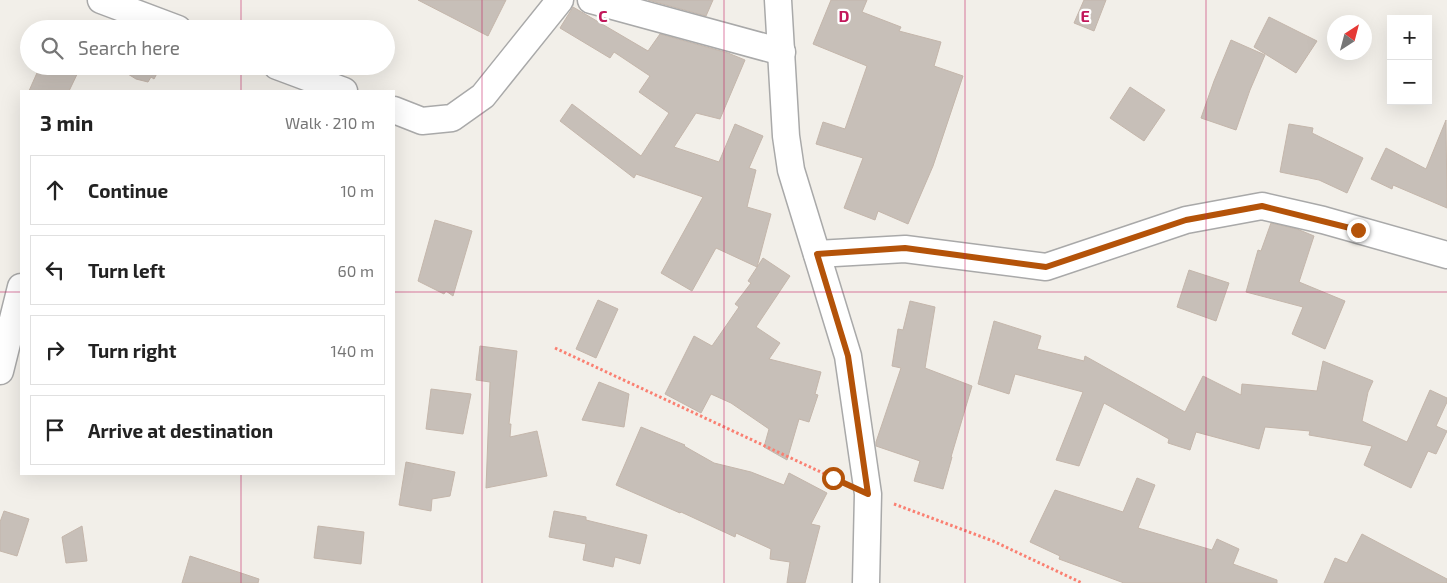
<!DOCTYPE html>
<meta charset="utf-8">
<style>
body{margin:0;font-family:"Exo 2",sans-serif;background:#f2f2f2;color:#222}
.controls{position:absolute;right:15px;top:15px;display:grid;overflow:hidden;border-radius:0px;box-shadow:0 5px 20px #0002}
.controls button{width:45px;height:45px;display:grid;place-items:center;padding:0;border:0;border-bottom:1px solid #e0e0e0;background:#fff;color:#222;font:25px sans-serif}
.compass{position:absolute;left:1327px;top:15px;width:45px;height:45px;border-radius:50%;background:#fff;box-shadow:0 5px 20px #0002;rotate:36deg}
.stop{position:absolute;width:15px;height:15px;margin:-11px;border:4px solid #b45309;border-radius:50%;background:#fff}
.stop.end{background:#b45309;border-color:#fff;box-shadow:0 1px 5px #0008}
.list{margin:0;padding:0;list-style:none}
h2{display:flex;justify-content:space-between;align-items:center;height:65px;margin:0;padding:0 20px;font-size:21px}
h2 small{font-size:16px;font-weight:400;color:#767676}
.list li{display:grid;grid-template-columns:32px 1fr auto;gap:15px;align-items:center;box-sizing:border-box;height:70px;margin:0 10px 10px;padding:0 10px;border:1px solid #e0e0e0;border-radius:0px}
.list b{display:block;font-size:19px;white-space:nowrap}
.list em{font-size:16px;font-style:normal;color:#767676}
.icon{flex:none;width:28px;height:28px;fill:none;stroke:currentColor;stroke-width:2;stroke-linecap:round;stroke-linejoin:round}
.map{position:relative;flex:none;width:1447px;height:583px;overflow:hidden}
.search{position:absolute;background:#fff;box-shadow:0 5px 20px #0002;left:20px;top:20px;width:375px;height:55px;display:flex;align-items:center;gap:12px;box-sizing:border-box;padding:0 18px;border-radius:28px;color:#767676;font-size:19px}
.panel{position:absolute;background:#fff;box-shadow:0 5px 20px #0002;left:20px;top:90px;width:375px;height:385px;border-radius:0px}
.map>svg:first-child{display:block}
.building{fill:#c7bfb8;stroke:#c4b6ab}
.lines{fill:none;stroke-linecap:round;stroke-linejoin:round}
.minor-casing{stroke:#a9a9a9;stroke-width:29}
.path{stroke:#fa8072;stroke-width:3;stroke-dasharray:2.5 2.5;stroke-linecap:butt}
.minor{stroke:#fff;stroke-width:26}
.route{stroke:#b45309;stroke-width:6}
.grid{fill:none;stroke:#c2185b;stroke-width:1;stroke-opacity:0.55}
.grid-label{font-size:16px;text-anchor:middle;font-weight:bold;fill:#c2185b;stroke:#fff;stroke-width:4.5;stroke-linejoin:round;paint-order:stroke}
</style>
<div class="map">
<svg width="1447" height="583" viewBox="0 0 1447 583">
<rect width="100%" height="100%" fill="#f2efe9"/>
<g class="building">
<polygon points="418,0 506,0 488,36"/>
<polygon points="648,0 713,0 706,16"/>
<polygon points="831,0 867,0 862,12 901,27 899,31 941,42 934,66 963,76 933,166 908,224 878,211 875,220 844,208 863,158 816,144 823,122 845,129 867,66 813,44"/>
<polygon points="1084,0 1106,0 1094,31 1074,23"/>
<polygon points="573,7 648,51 660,34 728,53 745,60 720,119 696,113 674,147 719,162 735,124 763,136 749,168 756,170 747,207 771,214 757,267 716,248 692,291 661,273 703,197 636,174 634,178 560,121 572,104 641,156 669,113 639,92 650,76 614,52 610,58 560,28"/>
<polygon points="1269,17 1317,41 1296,73 1254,47"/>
<polygon points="88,22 112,29 86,29"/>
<polygon points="1231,40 1265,55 1250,90 1236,130 1201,118 1214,81"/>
<polygon points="40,66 81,66 69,91 29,91"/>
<polygon points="115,66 161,66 154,79 151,77 148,82 136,79"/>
<polygon points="1130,87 1165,110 1144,141 1110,118"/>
<polygon points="1446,120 1447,208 1393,185 1392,189 1371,179 1386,148 1426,169"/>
<polygon points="1289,124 1313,128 1312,133 1363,158 1347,193 1319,180 1280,172"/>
<polygon points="435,220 472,231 453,296 446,291 444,294 418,281"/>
<polygon points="1271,223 1297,229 1314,236 1299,282 1345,301 1325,349 1292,334 1303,307 1246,292 1258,250 1261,251"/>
<polygon points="763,258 790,276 756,327 780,343 769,359 821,372 815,394 818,395 809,422 799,419 787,460 764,447 769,429 731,403 711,394 701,413 665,394 694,336 712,346 739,307 735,304 751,283 748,281"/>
<polygon points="1189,270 1229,283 1216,321 1177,307"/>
<polygon points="598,300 618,309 596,358 576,349"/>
<polygon points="910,301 935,307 925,368 972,386 951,457 952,457 943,489 914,481 920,461 876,446 876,442 901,368 892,366 898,329 903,330"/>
<polygon points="994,321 1041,336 1037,349 1084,361 1085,356 1185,412 1203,376 1241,395 1242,384 1317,391 1323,361 1373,381 1368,392 1362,421 1407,442 1430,390 1447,398 1447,402 1436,426 1447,431 1436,454 1428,451 1411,488 1364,465 1372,446 1309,435 1310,431 1265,427 1259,449 1196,432 1190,450 1168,443 1169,439 1104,403 1079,466 1056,460 1083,392 1015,374 1009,394 978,384"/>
<polygon points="480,346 517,351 509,424 511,424 510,437 537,431 547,476 486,488 490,382 476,380"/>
<polygon points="599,382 629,394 624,427 582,420"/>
<polygon points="431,389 471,394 463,434 426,429"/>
<polygon points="641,427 685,445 684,446 714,463 751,472 784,485 789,473 827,493 811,524 820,526 805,583 787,583 790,562 770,559 771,549 736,533 735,537 681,512 680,513 616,485"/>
<polygon points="406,462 455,472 450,496 432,499 431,511 399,505"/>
<polygon points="1137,478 1155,485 1138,528 1212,550 1217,539 1239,549 1233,564 1277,580 1277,583 1124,583 1059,559 1060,556 1030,542 1055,490 1123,512"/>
<polygon points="4,511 29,519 17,556 0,551 0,522"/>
<polygon points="554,511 586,517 586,520 647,535 640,564 615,557 613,567 583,560 586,544 549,537"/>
<polygon points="82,526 87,561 66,563 62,537"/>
<polygon points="318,526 364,532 361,564 314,558"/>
<polygon points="1362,534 1447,579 1447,583 1324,583 1335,558 1347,563"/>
<polygon points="190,556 259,579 258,583 182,583"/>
</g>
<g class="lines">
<defs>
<g id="minor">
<polyline points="101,0 178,29"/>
<polyline points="591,0 782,52"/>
<polyline points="778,0 786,136 791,170 848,356 868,494 866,583"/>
<polyline points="277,66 344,91"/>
<polyline points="394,110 422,121 452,118 483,96 560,0"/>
<polyline points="817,254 905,249 1046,267 1186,220 1262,206 1323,220 1447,255"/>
<polyline points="0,371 21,287"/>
</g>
</defs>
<use href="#minor" class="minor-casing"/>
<g class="path">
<polyline points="555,348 840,481"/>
<polyline points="894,504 993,541 1082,583"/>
</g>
<use href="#minor" class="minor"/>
</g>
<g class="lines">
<polyline class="route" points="833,478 868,494 848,356 817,254 905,248 1046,267 1186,220 1262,206 1358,230"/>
</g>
<path class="grid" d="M241,0V29M482,0V583M724,0V583M965,0V583M1206,0V583M241,66V91M0,292H21M394,292H1447M241,474V583"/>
<g class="grid-label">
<text x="603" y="22">C</text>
<text x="844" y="22">D</text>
<text x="1085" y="22">E</text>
</g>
</svg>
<div class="controls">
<button>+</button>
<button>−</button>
</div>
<svg class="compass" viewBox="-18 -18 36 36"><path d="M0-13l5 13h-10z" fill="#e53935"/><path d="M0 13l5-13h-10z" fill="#767676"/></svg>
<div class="stop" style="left:833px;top:478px"></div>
<div class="stop end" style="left:1358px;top:230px"></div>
<div class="search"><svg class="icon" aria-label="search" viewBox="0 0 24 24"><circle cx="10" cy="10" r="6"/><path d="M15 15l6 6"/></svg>Search here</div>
<section class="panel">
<h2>3 min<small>Walk · 210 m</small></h2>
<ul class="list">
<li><svg class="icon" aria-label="ahead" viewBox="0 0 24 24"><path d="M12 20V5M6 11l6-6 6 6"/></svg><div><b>Continue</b></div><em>10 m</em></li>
<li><svg class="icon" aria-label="left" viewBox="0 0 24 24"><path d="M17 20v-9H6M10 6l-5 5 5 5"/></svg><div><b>Turn left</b></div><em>60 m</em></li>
<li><svg class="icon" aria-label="right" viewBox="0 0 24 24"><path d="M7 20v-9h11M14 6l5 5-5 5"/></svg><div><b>Turn right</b></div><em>140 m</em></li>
<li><svg class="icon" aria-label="arrive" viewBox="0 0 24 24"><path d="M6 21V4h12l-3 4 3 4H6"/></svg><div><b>Arrive at destination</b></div></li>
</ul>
</section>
</div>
